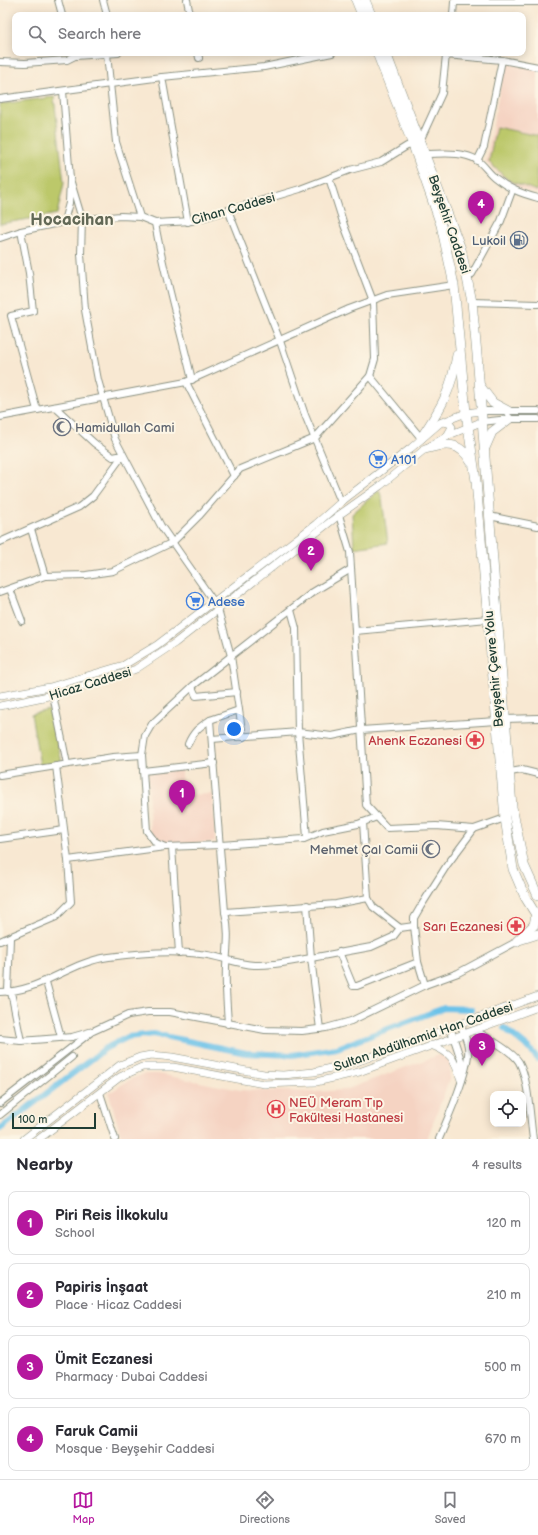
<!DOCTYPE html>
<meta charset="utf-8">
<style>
body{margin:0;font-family:"Balsamiq Sans",sans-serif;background:#f7f7f7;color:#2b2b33}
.controls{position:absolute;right:12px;bottom:12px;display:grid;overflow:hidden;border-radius:8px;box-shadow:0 2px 10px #0003}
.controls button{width:36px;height:36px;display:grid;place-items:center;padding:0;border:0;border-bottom:1px solid #e1e1e2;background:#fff;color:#2b2b33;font:20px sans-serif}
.scale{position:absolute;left:12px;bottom:10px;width:84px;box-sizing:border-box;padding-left:4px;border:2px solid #1f3d34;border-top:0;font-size:11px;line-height:14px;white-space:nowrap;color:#1f3d34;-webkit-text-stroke:3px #fcf5e5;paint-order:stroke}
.you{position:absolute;left:234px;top:729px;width:14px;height:14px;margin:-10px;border:3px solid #fff;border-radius:50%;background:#1a73e8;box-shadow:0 0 0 6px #1a73e833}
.badge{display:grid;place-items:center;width:26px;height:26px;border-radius:50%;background:#b5179e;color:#fff;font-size:13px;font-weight:700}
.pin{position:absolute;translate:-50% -33px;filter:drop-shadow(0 1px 2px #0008)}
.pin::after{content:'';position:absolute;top:21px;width:14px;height:12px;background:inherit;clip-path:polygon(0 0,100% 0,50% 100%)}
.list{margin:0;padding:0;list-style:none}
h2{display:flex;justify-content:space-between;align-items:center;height:52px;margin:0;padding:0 16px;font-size:17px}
h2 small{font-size:13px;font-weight:400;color:#7c7c81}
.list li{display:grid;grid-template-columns:26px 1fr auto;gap:12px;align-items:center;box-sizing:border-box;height:64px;margin:0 8px 8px;padding:0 8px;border:1px solid #e1e1e2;border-radius:8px}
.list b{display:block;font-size:15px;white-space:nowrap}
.list p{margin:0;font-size:13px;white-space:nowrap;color:#7c7c81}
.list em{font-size:13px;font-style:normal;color:#7c7c81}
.icon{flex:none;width:22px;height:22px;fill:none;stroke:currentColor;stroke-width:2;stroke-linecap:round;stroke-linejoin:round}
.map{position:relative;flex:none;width:538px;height:1139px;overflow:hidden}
.search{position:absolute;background:#fff;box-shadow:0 2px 10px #0003;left:12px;right:12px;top:12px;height:44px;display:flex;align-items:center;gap:10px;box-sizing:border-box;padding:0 14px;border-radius:8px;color:#7c7c81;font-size:15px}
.sheet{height:340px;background:#fff}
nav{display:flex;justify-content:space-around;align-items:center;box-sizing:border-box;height:56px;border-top:1px solid #e1e1e2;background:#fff;font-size:11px;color:#7c7c81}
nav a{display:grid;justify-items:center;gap:2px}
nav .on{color:#b5179e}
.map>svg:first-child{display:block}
.built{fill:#f5d3c2}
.green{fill:#bcc86a;stroke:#6e824f}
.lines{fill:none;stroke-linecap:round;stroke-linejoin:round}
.canal{stroke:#6cc2e9;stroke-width:6}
.minor-casing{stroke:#8c9283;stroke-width:8}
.major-casing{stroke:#8c9283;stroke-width:8}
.highway-casing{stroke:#8c9283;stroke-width:10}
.minor{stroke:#fff;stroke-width:6}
.major{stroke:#fff;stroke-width:7}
.highway{stroke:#fff;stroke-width:9}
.labels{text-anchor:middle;stroke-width:4;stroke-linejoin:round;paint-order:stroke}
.street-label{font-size:13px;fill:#1f3d34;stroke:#fcf5e5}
.service-label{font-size:13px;fill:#4e5e75;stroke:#fcf5e5;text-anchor:end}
.worship-label{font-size:13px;fill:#5b616d;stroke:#fcf5e5;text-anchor:start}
.shop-label{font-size:13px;fill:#366cbe;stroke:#fcf5e5;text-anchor:start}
.health-label{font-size:13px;fill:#be3a42;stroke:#fcf5e5;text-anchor:end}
.district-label{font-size:17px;font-weight:bold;fill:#626856;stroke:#fcf5e5}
</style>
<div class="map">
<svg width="538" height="1139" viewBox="0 0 538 1139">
<rect width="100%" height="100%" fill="#fcf5e5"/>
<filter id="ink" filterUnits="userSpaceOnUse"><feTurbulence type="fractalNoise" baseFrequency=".025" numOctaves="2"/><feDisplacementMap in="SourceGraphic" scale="8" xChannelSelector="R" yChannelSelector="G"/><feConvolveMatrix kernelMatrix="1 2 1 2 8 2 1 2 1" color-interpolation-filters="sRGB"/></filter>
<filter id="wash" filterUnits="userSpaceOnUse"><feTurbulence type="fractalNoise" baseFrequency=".012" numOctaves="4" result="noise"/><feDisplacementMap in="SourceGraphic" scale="16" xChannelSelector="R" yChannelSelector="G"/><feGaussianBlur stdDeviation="0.9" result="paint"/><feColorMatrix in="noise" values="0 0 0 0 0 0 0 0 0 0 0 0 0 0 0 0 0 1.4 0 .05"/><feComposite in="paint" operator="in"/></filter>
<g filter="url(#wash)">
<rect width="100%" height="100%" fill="#f8e8d2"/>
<g class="built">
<polygon points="505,62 538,69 538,194 520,189 507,182 486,162"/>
<polygon points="181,769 182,795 213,794 215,842 165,845 155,838 150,830 148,773"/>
<polygon points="441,1054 451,1062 449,1080 427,1139 122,1139 109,1093 131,1079 144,1074 158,1074 240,1090 314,1092 345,1090"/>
</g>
<g class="green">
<polygon points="54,97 64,183 57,214 0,224 0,104"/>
<polygon points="496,127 538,136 537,191 508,180 489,162"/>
<polygon points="379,490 382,499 388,543 354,548 352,514"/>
<polygon points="49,710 62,762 40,765 31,714"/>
</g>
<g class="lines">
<g class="canal">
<polyline points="504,1028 529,1048 538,1059"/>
<polyline points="0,1129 106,1048 128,1037 154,1034 246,1053 292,1055 337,1048 444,1008 471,1009"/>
</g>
</g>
</g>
<g filter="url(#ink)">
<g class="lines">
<defs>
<g id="minor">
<polyline points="58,0 62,15"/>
<polyline points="103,0 107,15"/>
<polyline points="187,0 190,15"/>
<polyline points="453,15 454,2 538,2"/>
<polyline points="198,53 199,58"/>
<polyline points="107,54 116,142 140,217"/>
<polyline points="0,62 25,63 67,60 75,56 118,53"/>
<polyline points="162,77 188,222"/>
<polyline points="63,91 70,179"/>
<polyline points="0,99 162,77 264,67 332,53"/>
<polyline points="420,141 442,93 446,55 502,60"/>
<path d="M425,154C442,154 462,151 477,160C483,164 488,172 494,177C509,189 520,193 538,198"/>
<polyline points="477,161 484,147 502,60 538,67"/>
<polyline points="228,210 280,341 305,415 341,502"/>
<polyline points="64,221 69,203 70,179 82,219 81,254 85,310 98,380 115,439 161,526 214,602"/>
<path d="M155,223C164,276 180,328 192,380"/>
<polyline points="21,231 29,273 33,311 11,316 37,410"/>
<polyline points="0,238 21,231 73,220 121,216 140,217 155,223 192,221 300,189 350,170 381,162 407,146 413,145"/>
<polyline points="468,278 472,274 501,221 512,191"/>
<polyline points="472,302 538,304"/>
<polyline points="370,376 421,438"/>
<polyline points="186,382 234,476"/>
<polyline points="55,407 94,443 113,457 123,455"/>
<polyline points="481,411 538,411"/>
<polyline points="0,417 186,382 349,309 387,295 454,285"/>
<polyline points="481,422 509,419 538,419"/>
<polyline points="339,515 350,552 366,805 387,828 436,826 474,829"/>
<polyline points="489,516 538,526"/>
<polyline points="31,529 45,576"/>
<polyline points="0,542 79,507 93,496 123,455"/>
<polyline points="351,569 313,592 194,685 152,724 145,736 142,755 147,831 156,843 165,847 221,845 304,839 323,831 358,824 377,817"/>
<polyline points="10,589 22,621"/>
<polyline points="0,592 45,576 86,575 113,571 173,542 199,516 240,469 315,438 370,376 375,359 373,301 344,225 329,178"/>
<polyline points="218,609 231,656 243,737"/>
<polyline points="291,610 296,628 298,732 332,736 361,730 497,721"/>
<polyline points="355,631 488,619"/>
<polyline points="192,687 196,696 237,692"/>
<polyline points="53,695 67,764"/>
<polyline points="505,719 538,718"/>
<polyline points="212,739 298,732 307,837"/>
<path d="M188,744C193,732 199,727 210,720"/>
<polyline points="143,771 214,763"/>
<polyline points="510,772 522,770 538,774"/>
<polyline points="0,775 113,757 142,755"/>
<polyline points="363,822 368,898"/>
<polyline points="0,839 64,830"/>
<polyline points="172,847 179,953"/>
<polyline points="68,860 165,847"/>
<polyline points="307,905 311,958 371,947 393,937 400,928"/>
<polyline points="225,912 336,904 368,898 373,907 400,928 414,926 418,962 425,985"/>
<polyline points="414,926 414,918 421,906 447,865 474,829 505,818"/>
<polyline points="0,941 56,917 71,902 68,860 56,766"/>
<polyline points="339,952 353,986 357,986 418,962"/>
<polyline points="46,982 61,1037"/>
<path d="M0,992C41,992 69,962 109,957C138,953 170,950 200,954C216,955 237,964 254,965C273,966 292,961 311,958L320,1029"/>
<polyline points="8,992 10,938"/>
<polyline points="11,992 21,1041"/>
<path d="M228,1024C227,1005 225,986 226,967C227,948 230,931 225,912L210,720L239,710"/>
<polyline points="450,1027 461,1060 461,1074"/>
<path d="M474,1030C485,1036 513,1052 519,1062C529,1080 530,1119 533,1139"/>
<polyline points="0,1039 21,1041 72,1037 93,1031 128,1015 148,1012 170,1012 265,1030 302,1031 326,1028 351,1021 425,985 458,973 516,942"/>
<polyline points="100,1093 115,1139"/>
<polyline points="0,1103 90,1033"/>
<polyline points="0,1115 72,1057"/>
<path d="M439,1139C447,1120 471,1067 468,1047C467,1039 463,1031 460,1024"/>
</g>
<g id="major">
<polyline points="442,422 449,423 452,427 447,436"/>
<polyline points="0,696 50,687 124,665 157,645 316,524 341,502 411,448 440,423 466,413 481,411"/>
<polyline points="0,706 53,695 109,679 136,669 175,643 339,515 380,486 425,449 449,435 481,422"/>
<path d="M431,1045C452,1053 454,1059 461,1080"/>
<polyline points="24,1139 120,1065 140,1057 151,1055 172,1057 264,1074 283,1075 314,1072 359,1061 538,996"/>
<polyline points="39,1139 120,1077 142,1067 173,1067 264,1084 316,1082 359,1072 538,1007"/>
</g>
<g id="highway">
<polyline points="356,0 362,15"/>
<polyline points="365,0 371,15"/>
<polyline points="377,53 413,145 441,225 454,285 466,413 476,481 505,818 513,869 525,897 538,918"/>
<polyline points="386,53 461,249 472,302 477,354 512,807 524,865 538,896"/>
<polyline points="480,386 493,403 508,411"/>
<path d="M421,438C441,408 451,392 457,355"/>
<polyline points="485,448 492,432 509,419"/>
<path d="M425,449C445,443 460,441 471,462"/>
<polyline points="519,940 538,934"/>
<polyline points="516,942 534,925 536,915"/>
</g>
</defs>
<use href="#minor" class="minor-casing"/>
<use href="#major" class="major-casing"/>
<use href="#highway" class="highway-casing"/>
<use href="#minor" class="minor"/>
<use href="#major" class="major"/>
<use href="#highway" class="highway"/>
</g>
</g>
<defs>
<symbol id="fuel-ring" viewBox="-11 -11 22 22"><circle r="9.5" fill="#fcf5e5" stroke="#5c6f8a" stroke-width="1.5"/><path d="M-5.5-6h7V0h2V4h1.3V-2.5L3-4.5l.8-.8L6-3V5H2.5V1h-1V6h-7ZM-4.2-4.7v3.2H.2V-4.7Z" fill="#5c6f8a"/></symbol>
<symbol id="mosque-ring" viewBox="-11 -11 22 22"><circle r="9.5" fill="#fcf5e5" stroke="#6b7280" stroke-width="1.5"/><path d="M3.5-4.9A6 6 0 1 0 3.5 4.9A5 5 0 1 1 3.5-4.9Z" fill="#6b7280"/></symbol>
<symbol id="supermarket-ring" viewBox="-11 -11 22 22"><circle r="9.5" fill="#fcf5e5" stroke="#3f7fe0" stroke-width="1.5"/><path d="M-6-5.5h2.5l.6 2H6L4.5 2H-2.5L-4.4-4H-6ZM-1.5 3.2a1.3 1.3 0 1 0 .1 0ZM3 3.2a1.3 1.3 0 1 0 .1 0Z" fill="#3f7fe0"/></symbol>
<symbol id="pharmacy-ring" viewBox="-11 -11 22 22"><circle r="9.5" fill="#fcf5e5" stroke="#e0444e" stroke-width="1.5"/><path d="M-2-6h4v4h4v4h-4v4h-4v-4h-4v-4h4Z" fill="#e0444e"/></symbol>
<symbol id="hospital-ring" viewBox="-11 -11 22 22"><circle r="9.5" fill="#fcf5e5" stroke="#e0444e" stroke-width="1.5"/><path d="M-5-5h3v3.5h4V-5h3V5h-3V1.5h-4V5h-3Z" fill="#e0444e"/></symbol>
</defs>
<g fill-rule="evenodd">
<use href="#fuel-ring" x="509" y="230" width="20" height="20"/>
<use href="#mosque-ring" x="52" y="417" width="20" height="20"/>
<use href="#supermarket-ring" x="368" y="449" width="20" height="20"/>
<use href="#supermarket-ring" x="185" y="591" width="20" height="20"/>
<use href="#pharmacy-ring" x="465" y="730" width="20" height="20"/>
<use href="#mosque-ring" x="421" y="839" width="20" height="20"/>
<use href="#pharmacy-ring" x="506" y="916" width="20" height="20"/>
<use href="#hospital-ring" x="266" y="1099" width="20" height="20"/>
</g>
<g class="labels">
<g class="street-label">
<text transform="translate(233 208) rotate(-16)" y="5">Cihan Caddesi</text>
<text transform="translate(450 224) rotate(71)" y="5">Beyşehir Caddesi</text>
<text transform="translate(493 669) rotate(-95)" y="5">Beyşehir Çevre Yolu</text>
<text transform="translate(90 683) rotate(-17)" y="5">Hicaz Caddesi</text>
<text transform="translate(423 1036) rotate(-19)" y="5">Sultan Abdülhamid Han Caddesi</text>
</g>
<g class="service-label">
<text x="506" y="245">Lukoil</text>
</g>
<g class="worship-label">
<text x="75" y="432">Hamidullah Cami</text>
<text x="418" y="854" text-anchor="end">Mehmet Çal Camii</text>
</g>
<g class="shop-label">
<text x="391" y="464">A101</text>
<text x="208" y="606">Adese</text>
</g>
<g class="health-label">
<text x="462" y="745">Ahenk Eczanesi</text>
<text x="503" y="931">Sarı Eczanesi</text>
<text x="289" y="1107" text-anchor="start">NEÜ Meram Tıp<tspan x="289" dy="15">Fakültesi Hastanesi</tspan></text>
</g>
<g class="district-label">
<text x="72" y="225">Hocacihan</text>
</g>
</g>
</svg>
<div class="controls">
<button><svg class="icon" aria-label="locate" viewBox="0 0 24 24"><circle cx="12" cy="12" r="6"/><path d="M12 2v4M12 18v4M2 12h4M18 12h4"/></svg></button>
</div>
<div class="scale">100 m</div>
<div class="you"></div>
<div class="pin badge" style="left:182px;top:813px">1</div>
<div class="pin badge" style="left:311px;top:571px">2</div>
<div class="pin badge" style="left:482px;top:1066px">3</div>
<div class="pin badge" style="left:481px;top:224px">4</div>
<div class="search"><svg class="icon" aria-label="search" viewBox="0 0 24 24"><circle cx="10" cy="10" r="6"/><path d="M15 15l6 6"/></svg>Search here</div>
</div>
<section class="sheet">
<h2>Nearby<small>4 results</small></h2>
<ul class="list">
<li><span class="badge">1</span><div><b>Piri Reis İlkokulu</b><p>School</p></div><em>120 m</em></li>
<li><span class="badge">2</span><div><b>Papiris İnşaat</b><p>Place · Hicaz Caddesi</p></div><em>210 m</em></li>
<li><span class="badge">3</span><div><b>Ümit Eczanesi</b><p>Pharmacy · Dubai Caddesi</p></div><em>500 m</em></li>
<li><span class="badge">4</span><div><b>Faruk Camii</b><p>Mosque · Beyşehir Caddesi</p></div><em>670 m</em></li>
</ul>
</section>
<nav>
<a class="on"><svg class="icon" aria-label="map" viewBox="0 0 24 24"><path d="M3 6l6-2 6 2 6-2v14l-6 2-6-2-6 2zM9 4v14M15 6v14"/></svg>Map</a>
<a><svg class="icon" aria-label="directions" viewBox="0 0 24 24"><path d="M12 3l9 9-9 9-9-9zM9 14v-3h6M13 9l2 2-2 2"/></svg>Directions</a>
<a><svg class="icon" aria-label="saved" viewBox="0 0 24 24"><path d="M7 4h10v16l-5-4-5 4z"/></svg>Saved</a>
</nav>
